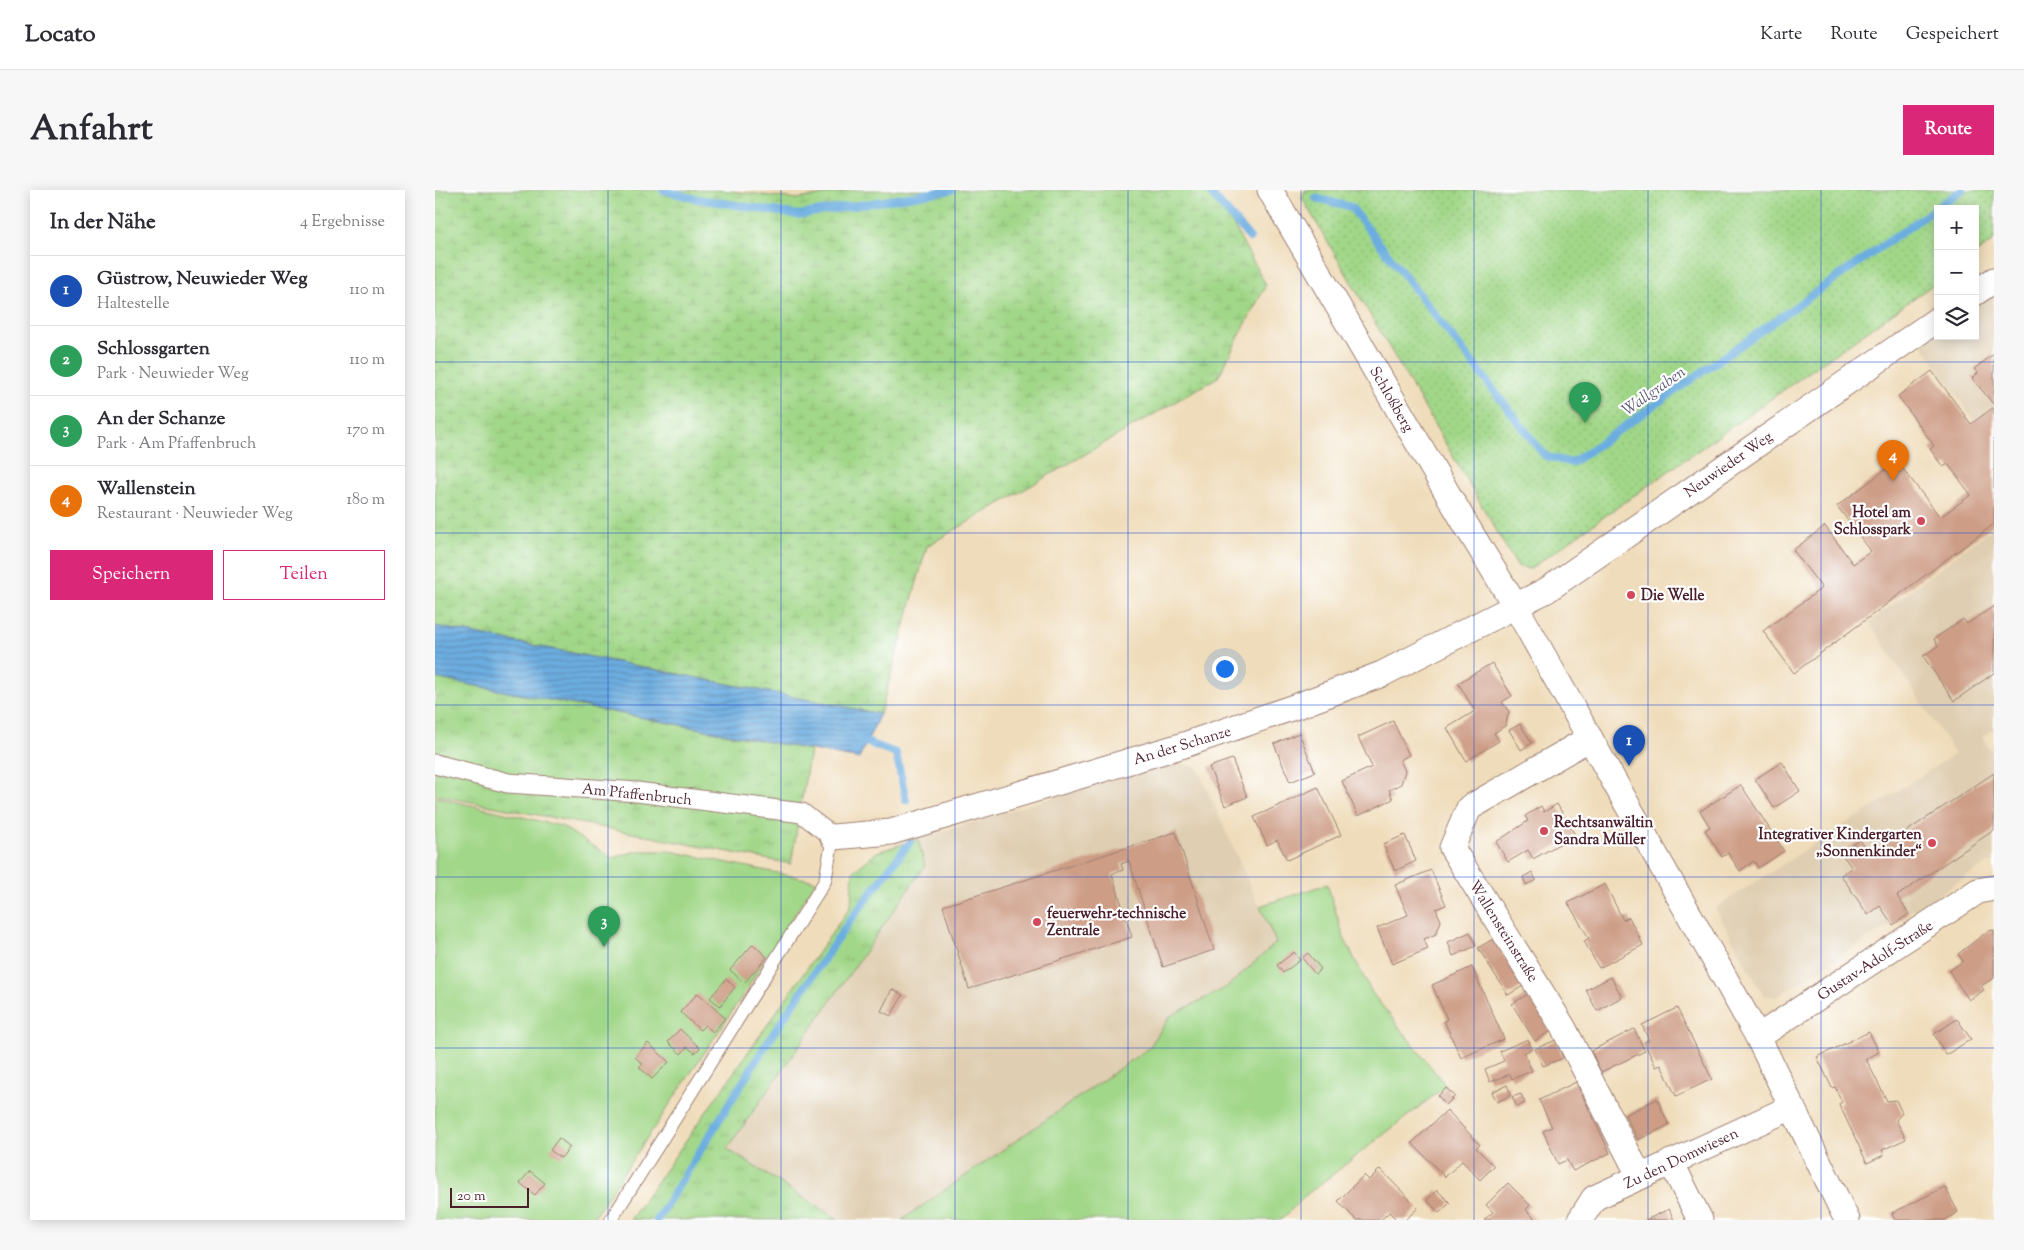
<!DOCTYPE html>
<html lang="de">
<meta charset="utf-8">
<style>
body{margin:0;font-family:"Sorts Mill Goudy",serif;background:#f7f7f7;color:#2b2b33}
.controls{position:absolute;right:15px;top:15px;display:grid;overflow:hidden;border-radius:0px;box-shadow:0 2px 12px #0003}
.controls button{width:45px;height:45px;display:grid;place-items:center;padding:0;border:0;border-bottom:1px solid #e1e1e2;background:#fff;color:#2b2b33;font:25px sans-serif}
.scale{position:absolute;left:15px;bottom:12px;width:79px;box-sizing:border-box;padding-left:5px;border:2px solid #4a1f2b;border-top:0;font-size:14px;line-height:18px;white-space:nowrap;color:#4a1f2b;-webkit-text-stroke:4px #fff;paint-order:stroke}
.you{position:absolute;left:789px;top:478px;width:18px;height:18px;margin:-12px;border:4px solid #fff;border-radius:50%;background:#1a73e8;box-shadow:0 0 0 8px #1a73e833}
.badge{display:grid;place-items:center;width:32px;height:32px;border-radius:50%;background:#db2777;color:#fff;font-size:16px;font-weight:700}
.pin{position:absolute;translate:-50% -41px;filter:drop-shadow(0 1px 2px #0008)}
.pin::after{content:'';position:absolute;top:26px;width:18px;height:15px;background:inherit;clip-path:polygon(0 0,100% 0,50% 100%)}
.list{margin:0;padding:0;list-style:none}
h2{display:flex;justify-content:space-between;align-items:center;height:65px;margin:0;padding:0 20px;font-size:21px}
h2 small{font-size:16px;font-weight:400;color:#7c7c81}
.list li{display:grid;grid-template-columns:32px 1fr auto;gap:15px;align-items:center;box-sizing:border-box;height:70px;padding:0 20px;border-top:1px solid #e1e1e2}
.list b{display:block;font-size:19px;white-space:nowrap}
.list p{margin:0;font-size:16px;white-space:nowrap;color:#7c7c81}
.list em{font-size:16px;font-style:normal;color:#7c7c81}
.actions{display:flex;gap:10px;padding:15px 20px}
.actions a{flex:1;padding:11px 0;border:1px solid #db2777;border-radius:0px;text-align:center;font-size:18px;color:#db2777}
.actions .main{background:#db2777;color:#fff}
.icon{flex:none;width:28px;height:28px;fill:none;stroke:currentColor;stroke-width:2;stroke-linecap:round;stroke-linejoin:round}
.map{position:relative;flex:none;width:1559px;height:1030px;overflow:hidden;border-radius:0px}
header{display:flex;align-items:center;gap:30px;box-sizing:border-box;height:70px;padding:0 25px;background:#fff;border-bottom:1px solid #e1e1e2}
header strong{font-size:24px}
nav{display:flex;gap:28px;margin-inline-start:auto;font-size:18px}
.intro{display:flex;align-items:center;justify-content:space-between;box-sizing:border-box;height:120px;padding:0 30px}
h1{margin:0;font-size:35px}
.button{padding:12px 22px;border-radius:0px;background:#db2777;color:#fff;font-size:18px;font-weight:700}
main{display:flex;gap:30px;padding:0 30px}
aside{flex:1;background:#fff;border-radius:0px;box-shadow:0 2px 12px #0003}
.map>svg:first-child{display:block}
.built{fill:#dfceb1}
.grass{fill:url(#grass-tufts);stroke:#767b5a}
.wetland{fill:url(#wetland-marsh);stroke:#767b5a}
.park{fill:url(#park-dots);stroke:#767b5a}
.garden{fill:#a1d788;stroke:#767b5a}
.water{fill:url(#water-rules);stroke:#5b6686}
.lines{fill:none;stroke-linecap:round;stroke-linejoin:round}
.stream{stroke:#6cade0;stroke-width:8}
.building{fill:#cd9d86}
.service-casing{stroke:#9c7e72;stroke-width:14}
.pedestrian-casing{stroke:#9c7e72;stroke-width:21}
.minor-casing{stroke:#9c7e72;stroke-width:27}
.service{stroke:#fff;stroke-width:12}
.pedestrian{stroke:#fff;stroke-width:19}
.minor{stroke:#fff;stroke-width:25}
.grid{fill:none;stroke:#1d4ed8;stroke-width:1;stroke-opacity:0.55}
.poi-dot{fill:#d1495b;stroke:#fff;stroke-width:2}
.labels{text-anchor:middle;stroke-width:4.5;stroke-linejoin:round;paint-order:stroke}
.street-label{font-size:15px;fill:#4a1f2b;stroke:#fff}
.poi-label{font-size:15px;font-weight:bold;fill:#4a1f2b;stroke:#fff;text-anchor:start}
.water-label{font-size:16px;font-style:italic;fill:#585873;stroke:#fff}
</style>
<header>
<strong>Locato</strong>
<nav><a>Karte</a><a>Route</a><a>Gespeichert</a></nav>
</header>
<div class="intro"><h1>Anfahrt</h1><a class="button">Route</a></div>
<main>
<aside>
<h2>In der Nähe<small>4 Ergebnisse</small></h2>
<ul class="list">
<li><span class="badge" style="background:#1a4fb4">1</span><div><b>Güstrow, Neuwieder Weg</b><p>Haltestelle</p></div><em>110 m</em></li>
<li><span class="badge" style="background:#2e9e5b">2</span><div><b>Schlossgarten</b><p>Park · Neuwieder Weg</p></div><em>110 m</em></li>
<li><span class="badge" style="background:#2e9e5b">3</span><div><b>An der Schanze</b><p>Park · Am Pfaffenbruch</p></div><em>170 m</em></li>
<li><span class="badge" style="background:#e8710a">4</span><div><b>Wallenstein</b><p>Restaurant · Neuwieder Weg</p></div><em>180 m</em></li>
</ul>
<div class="actions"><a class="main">Speichern</a><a>Teilen</a></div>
</aside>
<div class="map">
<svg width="1559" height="1030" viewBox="0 0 1559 1030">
<defs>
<pattern id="grass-tufts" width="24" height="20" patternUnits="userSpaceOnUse" patternTransform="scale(1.25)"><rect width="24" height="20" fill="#a1d788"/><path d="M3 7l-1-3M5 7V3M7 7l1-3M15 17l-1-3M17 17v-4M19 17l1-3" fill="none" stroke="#8cb876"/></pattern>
<pattern id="wetland-marsh" width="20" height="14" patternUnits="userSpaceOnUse" patternTransform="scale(1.25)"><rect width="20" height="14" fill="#a1d788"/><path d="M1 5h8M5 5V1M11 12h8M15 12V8" fill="none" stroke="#8cb876"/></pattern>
<pattern id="park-dots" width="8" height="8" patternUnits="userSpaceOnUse" patternTransform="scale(1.25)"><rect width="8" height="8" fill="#a1d788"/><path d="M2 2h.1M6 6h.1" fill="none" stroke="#8cb876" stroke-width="1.8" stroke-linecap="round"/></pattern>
<pattern id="water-rules" width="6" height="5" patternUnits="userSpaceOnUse" patternTransform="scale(1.25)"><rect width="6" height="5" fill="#6cade0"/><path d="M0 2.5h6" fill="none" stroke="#5b8cb6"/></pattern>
</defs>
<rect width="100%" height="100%" fill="#fff"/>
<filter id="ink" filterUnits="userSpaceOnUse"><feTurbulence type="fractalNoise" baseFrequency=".02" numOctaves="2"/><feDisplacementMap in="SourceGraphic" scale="10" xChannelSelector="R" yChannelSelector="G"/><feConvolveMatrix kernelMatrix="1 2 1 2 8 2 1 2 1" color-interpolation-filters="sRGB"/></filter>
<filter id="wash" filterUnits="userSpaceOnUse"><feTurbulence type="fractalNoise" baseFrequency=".0096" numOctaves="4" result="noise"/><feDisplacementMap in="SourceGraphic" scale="20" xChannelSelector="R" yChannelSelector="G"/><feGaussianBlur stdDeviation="1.12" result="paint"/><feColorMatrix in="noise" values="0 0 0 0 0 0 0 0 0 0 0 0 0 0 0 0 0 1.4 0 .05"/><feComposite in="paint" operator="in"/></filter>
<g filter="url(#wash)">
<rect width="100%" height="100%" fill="#efdcba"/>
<g class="built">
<polygon points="1559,97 1559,259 1483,149 1503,136 1503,146 1540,146 1540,110"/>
<polygon points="1559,337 1559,539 1547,547 1559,564 1559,672 1553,673 1341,807 1328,805 1280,718 1520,564 1434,432"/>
<polygon points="733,572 762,577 841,753 792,797 735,826 714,858 467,1030 403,1030 291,960 490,676 483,649"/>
</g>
<g class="grass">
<polygon points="0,488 375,560 356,674 0,605"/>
<polygon points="483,649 490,676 292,959 403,1030 195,1030 416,716 418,682 442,662"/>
</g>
<polygon class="wetland" points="0,0 288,0 362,9 420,0 779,0 831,95 783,187 492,356 445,524 0,436"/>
<polygon class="park" points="870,0 1559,0 1559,51 1540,64 1540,19 1503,19 1503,91 1095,379 1082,376 867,8"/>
<g class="garden">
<polygon points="0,607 126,636 177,668 202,661 235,661 381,691 296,823 157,1030 0,1030"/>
<polygon points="892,694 909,748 937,803 1011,896 870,1006 846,1030 467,1030 714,858 735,826 792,797 841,753 825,716"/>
</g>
<polygon class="water" points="0,436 445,524 424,569 0,488"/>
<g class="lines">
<g class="stream">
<polyline points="228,0 257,8 363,25 516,0"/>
<polyline points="773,0 815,48"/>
<polyline points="881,8 916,17 1110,266 1137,273 1527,0"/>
<polyline points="423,549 461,563 471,610"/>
<polyline points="222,1030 332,853 414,732 475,652"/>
</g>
</g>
<g id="blocks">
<g class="building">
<polygon points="1559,164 1559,215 1537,188 1543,183 1539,179"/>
<polygon points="1497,181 1536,234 1559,217 1559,334 1359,483 1328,441 1387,398 1358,360 1390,336 1418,374 1436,361 1402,316 1462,271 1505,327 1536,305 1513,274 1508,277 1495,259 1499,256 1463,206"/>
<polygon points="1559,416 1559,483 1519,511 1488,466 1503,456 1499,449 1528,429 1532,434"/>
<polygon points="1057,473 1077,506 1067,512 1074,522 1070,536 1059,543 1064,551 1031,571 1012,538 1040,521 1023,493"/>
<polygon points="958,531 974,565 965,570 970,581 966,594 954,600 958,609 923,626 907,591 937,577 923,547"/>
<polygon points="1085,534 1097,553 1086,560 1074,540"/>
<polygon points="864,543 880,582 855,592 839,554"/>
<polygon points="797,569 812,607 790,616 774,577"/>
<polygon points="1347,572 1365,601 1339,618 1320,589"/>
<polygon points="1559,583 1559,640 1462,706 1474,724 1458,735 1445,716 1433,725 1406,685 1417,678 1406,663 1425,650 1436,665"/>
<polygon points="1306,595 1349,661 1323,678 1319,671 1305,681 1293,663 1287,667 1270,640 1275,637 1265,621"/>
<polygon points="883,597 906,645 852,670 842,650 832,655 819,627"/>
<polygon points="1122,614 1140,645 1098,669 1093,660 1073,672 1061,652 1093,631 1090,626 1106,616 1109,622"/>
<polygon points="741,642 779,760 728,777 694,671 686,674 688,680 677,684 697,747 534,799 508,716"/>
<polygon points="970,645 981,671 960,681 948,654"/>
<polygon points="996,680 1011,715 1001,719 1006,731 1001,744 989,749 993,759 957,774 942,738 973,725 960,695"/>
<polygon points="1097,682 1101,690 1091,695 1088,687"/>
<polygon points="1170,694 1188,730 1194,727 1208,755 1164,778 1149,751 1154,748 1133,713"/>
<polygon points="1559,740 1559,788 1546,796 1549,800 1534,810 1514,781 1528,771 1523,764 1553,741"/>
<polygon points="1035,742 1041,756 1018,766 1013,752"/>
<polygon points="1058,749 1088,796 1073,805 1043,758"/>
<polygon points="318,754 332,767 309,793 295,780"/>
<polygon points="859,762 865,770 848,783 842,775"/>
<polygon points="873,763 886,779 880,784 867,768"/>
<polygon points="1037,777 1069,849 1026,868 1009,831 1012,829 997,795"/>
<polygon points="1176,787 1187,807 1162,821 1151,800"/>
<polygon points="291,789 300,797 285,816 275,808"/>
<polygon points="457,799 468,805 456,826 446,821"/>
<polygon points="263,803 290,828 278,842 270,835 265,840 245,822"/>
<polygon points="1093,804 1116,841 1100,851 1077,814"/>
<polygon points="1242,818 1277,889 1241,906 1226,875 1221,877 1209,852 1214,850 1207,835"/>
<polygon points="1522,829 1536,849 1511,865 1499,844"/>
<polygon points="245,839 265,858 260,863 252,857 246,864 233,852"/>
<polygon points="1199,839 1210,861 1166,882 1156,861"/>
<polygon points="1434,842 1444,862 1431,869 1452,911 1461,910 1467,923 1461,930 1471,949 1447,960 1449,965 1432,973 1404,914 1407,912 1400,897 1397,898 1382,867"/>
<polygon points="1093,849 1097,859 1089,863 1097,881 1077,889 1075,884 1055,892 1050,879 1069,871 1065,861"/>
<polygon points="1121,850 1128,868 1108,876 1100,859"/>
<polygon points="213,853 234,872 217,889 204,877 208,874 200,867"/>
<polygon points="1141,892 1175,963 1138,981 1132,970 1123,974 1108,941 1117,937 1104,910"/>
<polygon points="1072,895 1076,905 1062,912 1057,902"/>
<polygon points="1011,898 1020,906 1011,915 1003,906"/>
<polygon points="1086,904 1090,913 1082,917 1077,907"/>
<polygon points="1222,909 1234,935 1203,950 1190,925"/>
<polygon points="1012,920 1045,955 1041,958 1059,976 1045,990 1027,971 1010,987 977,953"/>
<polygon points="124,948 135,957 126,968 115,960"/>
<polygon points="945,979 983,1018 970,1030 962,1030 954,1022 946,1030 921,1030 903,1011 929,985 934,990"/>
<polygon points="95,981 110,993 100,1005 85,993"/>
<polygon points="1073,993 1095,1015 1091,1020 1101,1030 1049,1030 1058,1022 1051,1015"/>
<polygon points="1510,997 1523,1022 1510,1030 1460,1030 1457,1023"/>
<polygon points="1002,1000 1015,1013 1004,1023 992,1010"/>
<polygon points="1234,1019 1239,1030 1211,1030"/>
</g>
</g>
</g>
<g filter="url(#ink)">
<use href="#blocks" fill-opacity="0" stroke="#9c7e72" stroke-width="1"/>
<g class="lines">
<defs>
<polyline id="service" points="176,1030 390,691 398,647"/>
<polyline id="pedestrian" points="0,574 73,593 202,602 367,623 398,647"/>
<g id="minor">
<polyline points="835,0 1031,335 1081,417 1323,847 1412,1030"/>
<polyline points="1540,103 1559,90"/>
<polyline points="1155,548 1034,618 1017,658 1128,837 1205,987"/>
<polyline points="398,647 456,642 749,555 862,516 947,484 1112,400 1503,129"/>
<polyline points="1323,847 1543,701 1559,698"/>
<polyline points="1236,972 1265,1030"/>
<polyline points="1145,1030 1159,1008 1357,917"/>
</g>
</defs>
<use href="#service" class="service-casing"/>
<use href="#pedestrian" class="pedestrian-casing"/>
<use href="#minor" class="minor-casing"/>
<use href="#service" class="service"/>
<use href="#pedestrian" class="pedestrian"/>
<use href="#minor" class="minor"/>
</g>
</g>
<path class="grid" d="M173,0V1030M346,0V1030M520,0V1030M693,0V1030M866,0V1030M1039,0V1030M1213,0V1030M1386,0V1030M0,172H1559M0,343H1559M0,515H1559M0,687H1559M0,858H1559"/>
<g class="poi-dot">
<circle cx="1486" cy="331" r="5"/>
<circle cx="1196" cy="405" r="5"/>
<circle cx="1109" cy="641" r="5"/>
<circle cx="1497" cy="653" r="5"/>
<circle cx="602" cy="732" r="5"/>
</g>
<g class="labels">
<g class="street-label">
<text transform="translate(957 209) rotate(60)" y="5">Schloßberg</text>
<text transform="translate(1293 274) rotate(-35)" y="5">Neuwieder Weg</text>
<text transform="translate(747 555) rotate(-17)" y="5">An der Schanze</text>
<text transform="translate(202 604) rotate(6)" y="5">Am Pfaffenbruch</text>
<text transform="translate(1069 741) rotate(58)" y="5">Wallensteinstraße</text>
<text transform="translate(1440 770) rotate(-33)" y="5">Gustav-Adolf-Straße</text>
<text transform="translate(1246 968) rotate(-25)" y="5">Zu den Domwiesen</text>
</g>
<g class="poi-label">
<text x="1476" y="327" text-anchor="end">Hotel am<tspan x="1476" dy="17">Schlosspark</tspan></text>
<text x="1206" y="410">Die Welle</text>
<text x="1119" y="637">Rechtsanwältin<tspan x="1119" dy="17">Sandra Müller</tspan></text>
<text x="1487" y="649" text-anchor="end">Integrativer Kindergarten<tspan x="1487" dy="17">„Sonnenkinder“</tspan></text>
<text x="612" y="728">feuerwehr-technische<tspan x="612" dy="17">Zentrale</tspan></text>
</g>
<g class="water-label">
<text transform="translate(1218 200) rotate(-35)" y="6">Wallgraben</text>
</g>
</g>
</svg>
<div class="controls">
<button>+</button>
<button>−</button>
<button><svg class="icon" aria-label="layers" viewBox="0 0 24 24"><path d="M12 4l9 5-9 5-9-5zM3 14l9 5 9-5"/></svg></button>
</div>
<div class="scale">20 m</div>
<div class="you"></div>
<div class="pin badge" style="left:1194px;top:576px;background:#1a4fb4">1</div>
<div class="pin badge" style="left:1150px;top:233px;background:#2e9e5b">2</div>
<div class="pin badge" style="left:169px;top:757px;background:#2e9e5b">3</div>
<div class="pin badge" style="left:1458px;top:291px;background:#e8710a">4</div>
</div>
</main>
